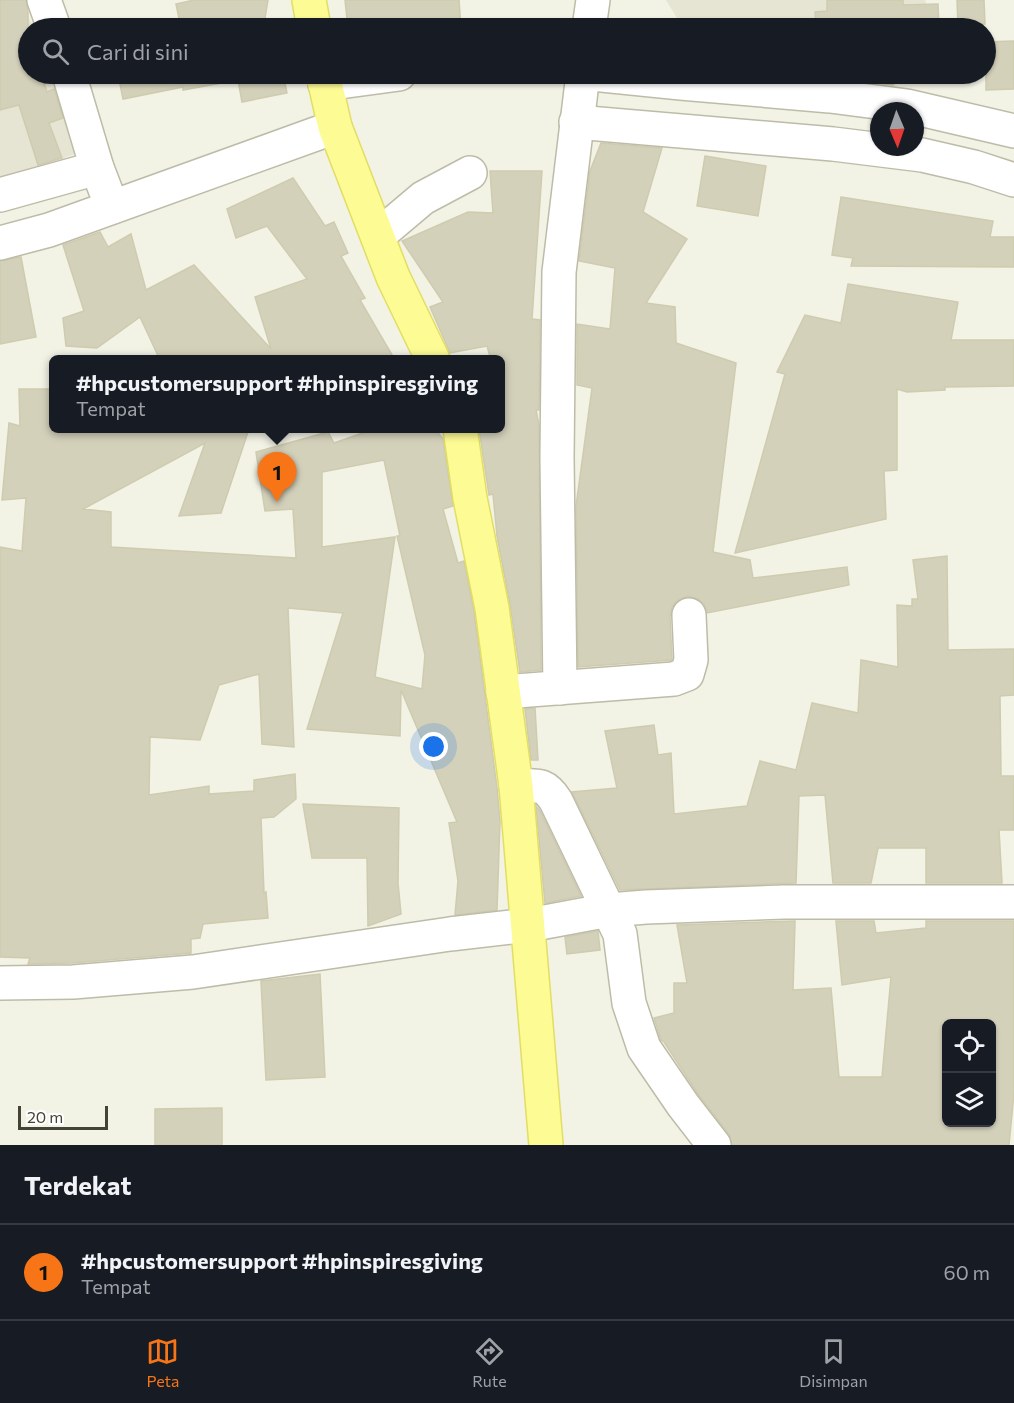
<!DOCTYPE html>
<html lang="id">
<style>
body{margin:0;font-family:Commissioner,sans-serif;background:#20242c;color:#f1f3f6}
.controls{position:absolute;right:18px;bottom:18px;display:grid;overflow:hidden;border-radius:9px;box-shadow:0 2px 4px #0004}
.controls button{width:54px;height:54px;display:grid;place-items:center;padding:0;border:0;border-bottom:2px solid #363941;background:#171b24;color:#f1f3f6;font:30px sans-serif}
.compass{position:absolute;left:870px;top:102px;width:54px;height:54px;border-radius:50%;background:#171b24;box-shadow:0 2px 4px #0004;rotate:178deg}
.scale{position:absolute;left:18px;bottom:15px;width:90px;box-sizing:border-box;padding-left:6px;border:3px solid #454335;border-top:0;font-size:16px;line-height:21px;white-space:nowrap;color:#454335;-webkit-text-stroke:4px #fff;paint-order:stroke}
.you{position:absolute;left:434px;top:747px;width:21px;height:21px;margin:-15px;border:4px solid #fff;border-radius:50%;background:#1a73e8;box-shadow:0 0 0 9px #1a73e833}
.badge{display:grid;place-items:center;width:39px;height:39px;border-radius:50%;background:#f77517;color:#111;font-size:20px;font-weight:700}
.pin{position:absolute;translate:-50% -50px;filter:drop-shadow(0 2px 3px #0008)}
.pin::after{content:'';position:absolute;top:32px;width:21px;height:18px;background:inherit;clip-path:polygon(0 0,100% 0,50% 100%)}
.popup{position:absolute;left:49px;top:355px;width:456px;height:78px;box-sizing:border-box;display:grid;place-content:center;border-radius:9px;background:#171b24;filter:drop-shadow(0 2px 4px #0005);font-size:20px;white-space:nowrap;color:#9ea1a6}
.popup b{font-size:22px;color:#f1f3f6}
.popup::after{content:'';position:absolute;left:50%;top:100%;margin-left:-12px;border:12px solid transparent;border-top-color:#171b24}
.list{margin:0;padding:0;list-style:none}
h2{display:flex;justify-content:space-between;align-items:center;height:78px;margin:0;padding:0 24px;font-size:26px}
h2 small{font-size:20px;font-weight:400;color:#9ea1a6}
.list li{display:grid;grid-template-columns:39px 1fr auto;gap:18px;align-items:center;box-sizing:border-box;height:96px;padding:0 24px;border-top:2px solid #363941}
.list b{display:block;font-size:22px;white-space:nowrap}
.list p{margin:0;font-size:20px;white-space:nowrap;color:#9ea1a6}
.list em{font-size:20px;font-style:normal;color:#9ea1a6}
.icon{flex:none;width:33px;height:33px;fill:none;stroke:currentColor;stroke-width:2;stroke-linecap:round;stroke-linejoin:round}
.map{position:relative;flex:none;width:1014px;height:1145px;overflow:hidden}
.search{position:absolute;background:#171b24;box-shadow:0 2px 4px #0004;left:18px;right:18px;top:18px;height:66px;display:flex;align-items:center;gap:15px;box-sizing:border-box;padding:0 21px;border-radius:33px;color:#9ea1a6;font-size:22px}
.sheet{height:174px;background:#171b24}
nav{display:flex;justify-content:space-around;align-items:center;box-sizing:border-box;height:84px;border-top:2px solid #363941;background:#171b24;font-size:16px;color:#9ea1a6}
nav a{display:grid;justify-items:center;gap:3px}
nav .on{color:#f77517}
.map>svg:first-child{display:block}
.residential{fill:#e6e5d3}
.building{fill:#d4d1bb;stroke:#cecbae;stroke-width:1.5;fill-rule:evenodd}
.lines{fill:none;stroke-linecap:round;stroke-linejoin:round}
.minor-casing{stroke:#bebca8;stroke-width:36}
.major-casing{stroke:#e2de64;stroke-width:36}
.minor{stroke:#fff;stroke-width:33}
.major{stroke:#fdfb94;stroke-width:33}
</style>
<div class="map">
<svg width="1014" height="1145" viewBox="0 0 1014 1145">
<rect width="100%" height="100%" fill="#f2f2e5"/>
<g class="residential">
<polygon points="0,0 22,0 33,28 28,28 28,74 49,74 78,153 0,179"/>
<polygon points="666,0 925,0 930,12 923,28 683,28"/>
<polygon points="710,74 902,74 896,85 713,79"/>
</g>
<g class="building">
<polygon points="0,0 26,0 28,12 28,74 41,74 47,92 54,89 63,118 49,123 62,158 38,165 19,105 0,110"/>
<polygon points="194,0 268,0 264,24 273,22 275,28 181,28 176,4"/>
<polygon points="345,0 459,0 461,28 348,28"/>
<polygon points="827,0 903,0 903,5 938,4 939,28 787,28 787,22 816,21 815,12 827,11"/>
<polygon points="957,0 984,0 985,24 958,25"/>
<polygon points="1014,41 1014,89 986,90 986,42"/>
<polygon points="118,74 283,74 287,93 242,102 238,80 183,90 183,87 123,99"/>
<polygon points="868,74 892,74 893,85 869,82"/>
<polygon points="601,143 662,148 643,212 687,239 646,303 675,307 676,343 736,363 713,552 750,560 753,578 847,567 849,585 707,613 704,604 698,599 688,596 678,600 672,607 670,616 672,660 578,667 576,506 592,388 577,385 577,324 610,329 615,268 579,261 590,171"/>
<polygon points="705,156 766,166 758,216 697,206"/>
<polygon points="490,171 542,171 532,319 540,320 539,410 536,410 539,425 541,670 520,672 510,604 497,536 493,494 489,495 479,429 501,429 501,360 491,360 487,346 450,353 430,307 443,302 402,241 468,212 493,213"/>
<polygon points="293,178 325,226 334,222 348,253 341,256 365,298 360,300 395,360 160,360 140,317 97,348 66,346 63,318 84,311 63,245 100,232 108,247 131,234 146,290 194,265 271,349 255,297 307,279 267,226 236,238 227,209"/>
<polygon points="841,197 993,221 990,237 1014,237 1014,267 851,266 853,258 832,255"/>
<polygon points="21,257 36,337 0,344 0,261"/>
<polygon points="848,284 958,302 951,340 1014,340 1014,386 945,387 945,390 907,392 897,389 897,470 884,471 886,519 735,553 785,374 777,372 805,315 841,323"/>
<path d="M19,389H54V429H249L221,513L179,516L205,443L83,509L111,512V547L296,558L293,509L265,511L256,452L328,432L334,443L374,429H435L443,439L453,506L443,509L458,563L464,561L474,611L497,788L500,821L497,910L455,915L458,881L449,823L457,822L401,690L400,736L307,729L343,613L288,608L294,747L262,744L259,674L219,685L200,740L150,737L149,795L209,786V794L254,791V780L295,774L296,799L274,817L261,818L264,893L266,892L268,918L203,924L200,938L191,939V953L72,963L28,964L30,958L0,957V547L22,551L26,498L2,500L9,423L20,426ZM384,460L400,536H397L425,655L422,689L375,677L395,537L322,547V472Z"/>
<polygon points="947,556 948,650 1014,649 1014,695 1000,696 1001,776 1014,776 1014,830 999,830 1002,883 926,883 926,848 878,848 871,883 833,883 825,795 799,796 796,883 620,890 572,792 617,788 605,731 654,725 658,755 671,753 674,814 747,806 760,761 796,770 812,703 858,713 861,660 898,667 897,605 912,606 912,599 918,599 913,560"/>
<polygon points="535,708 538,760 531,760 525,709"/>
<polygon points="303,804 399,808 398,883 401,914 368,926 367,858 312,858"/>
<polygon points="536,806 540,811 581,896 545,903"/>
<path d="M795,921L793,990L831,988L839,1077H882L891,977L842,985L836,921H874L876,933L926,928V921H1014V1093L1009,1145H732L729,1134L698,1094L664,1042L661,1040L654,1018L674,1013V983H687L677,925ZM946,1023H992V1122H946Z"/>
<polygon points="598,931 600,950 567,954 565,937"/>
<polygon points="320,974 325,1077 266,1080 261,981"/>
<polygon points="222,1108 222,1145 155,1145 155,1109"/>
</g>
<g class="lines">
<defs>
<g id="minor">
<polyline points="44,0 54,28"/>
<polyline points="589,28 593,0"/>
<polyline points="69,74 97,168 112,207"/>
<polyline points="592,74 681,83 830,96 907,106 1014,131"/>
<polyline points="325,84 399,74"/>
<polyline points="576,122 833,144 922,155 974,167 1014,180"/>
<polyline points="0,195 97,168"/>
<polyline points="378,236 423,198 470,173"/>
<polyline points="0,243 49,230 335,127"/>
<polyline points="560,688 557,458 559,272 583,74"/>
<polyline points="503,692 674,679 687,674 691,660 689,615"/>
<path d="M516,786C537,786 544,782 556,801L620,934L629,1003L644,1048L683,1105L714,1145"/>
<polyline points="0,983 73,982 193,972 450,934 529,925 609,910 646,907 784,902 1014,902"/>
</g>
<g id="major">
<polyline points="309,0 314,28"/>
<polyline points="323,74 335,127 393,277 433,360"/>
<polyline points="460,428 470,498 492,608 516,786 546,1145"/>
</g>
</defs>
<use href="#minor" class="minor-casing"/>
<use href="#major" class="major-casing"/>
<use href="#minor" class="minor"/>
<use href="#major" class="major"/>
</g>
</svg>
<div class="controls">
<button><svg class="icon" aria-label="locate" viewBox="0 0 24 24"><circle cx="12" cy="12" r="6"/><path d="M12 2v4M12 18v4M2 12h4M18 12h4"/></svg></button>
<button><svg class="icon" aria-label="layers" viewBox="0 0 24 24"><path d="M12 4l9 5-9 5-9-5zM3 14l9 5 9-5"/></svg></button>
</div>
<svg class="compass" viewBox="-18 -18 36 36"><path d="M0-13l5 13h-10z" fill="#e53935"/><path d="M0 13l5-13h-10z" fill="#9ea1a6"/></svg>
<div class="scale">20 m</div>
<div class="you"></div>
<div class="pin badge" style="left:277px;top:502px">1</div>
<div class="popup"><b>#hpcustomersupport #hpinspiresgiving</b>Tempat</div>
<div class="search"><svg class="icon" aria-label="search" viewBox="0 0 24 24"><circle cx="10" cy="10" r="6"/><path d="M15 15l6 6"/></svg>Cari di sini</div>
</div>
<section class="sheet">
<h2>Terdekat<small></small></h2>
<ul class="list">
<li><span class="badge">1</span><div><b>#hpcustomersupport #hpinspiresgiving</b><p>Tempat</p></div><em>60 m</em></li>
</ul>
</section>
<nav>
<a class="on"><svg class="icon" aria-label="map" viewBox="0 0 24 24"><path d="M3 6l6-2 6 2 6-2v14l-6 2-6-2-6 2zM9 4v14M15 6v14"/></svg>Peta</a>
<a><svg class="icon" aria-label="directions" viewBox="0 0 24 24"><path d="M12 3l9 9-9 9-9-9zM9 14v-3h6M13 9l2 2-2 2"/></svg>Rute</a>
<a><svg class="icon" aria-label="saved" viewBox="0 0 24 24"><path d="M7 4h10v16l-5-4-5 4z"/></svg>Disimpan</a>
</nav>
